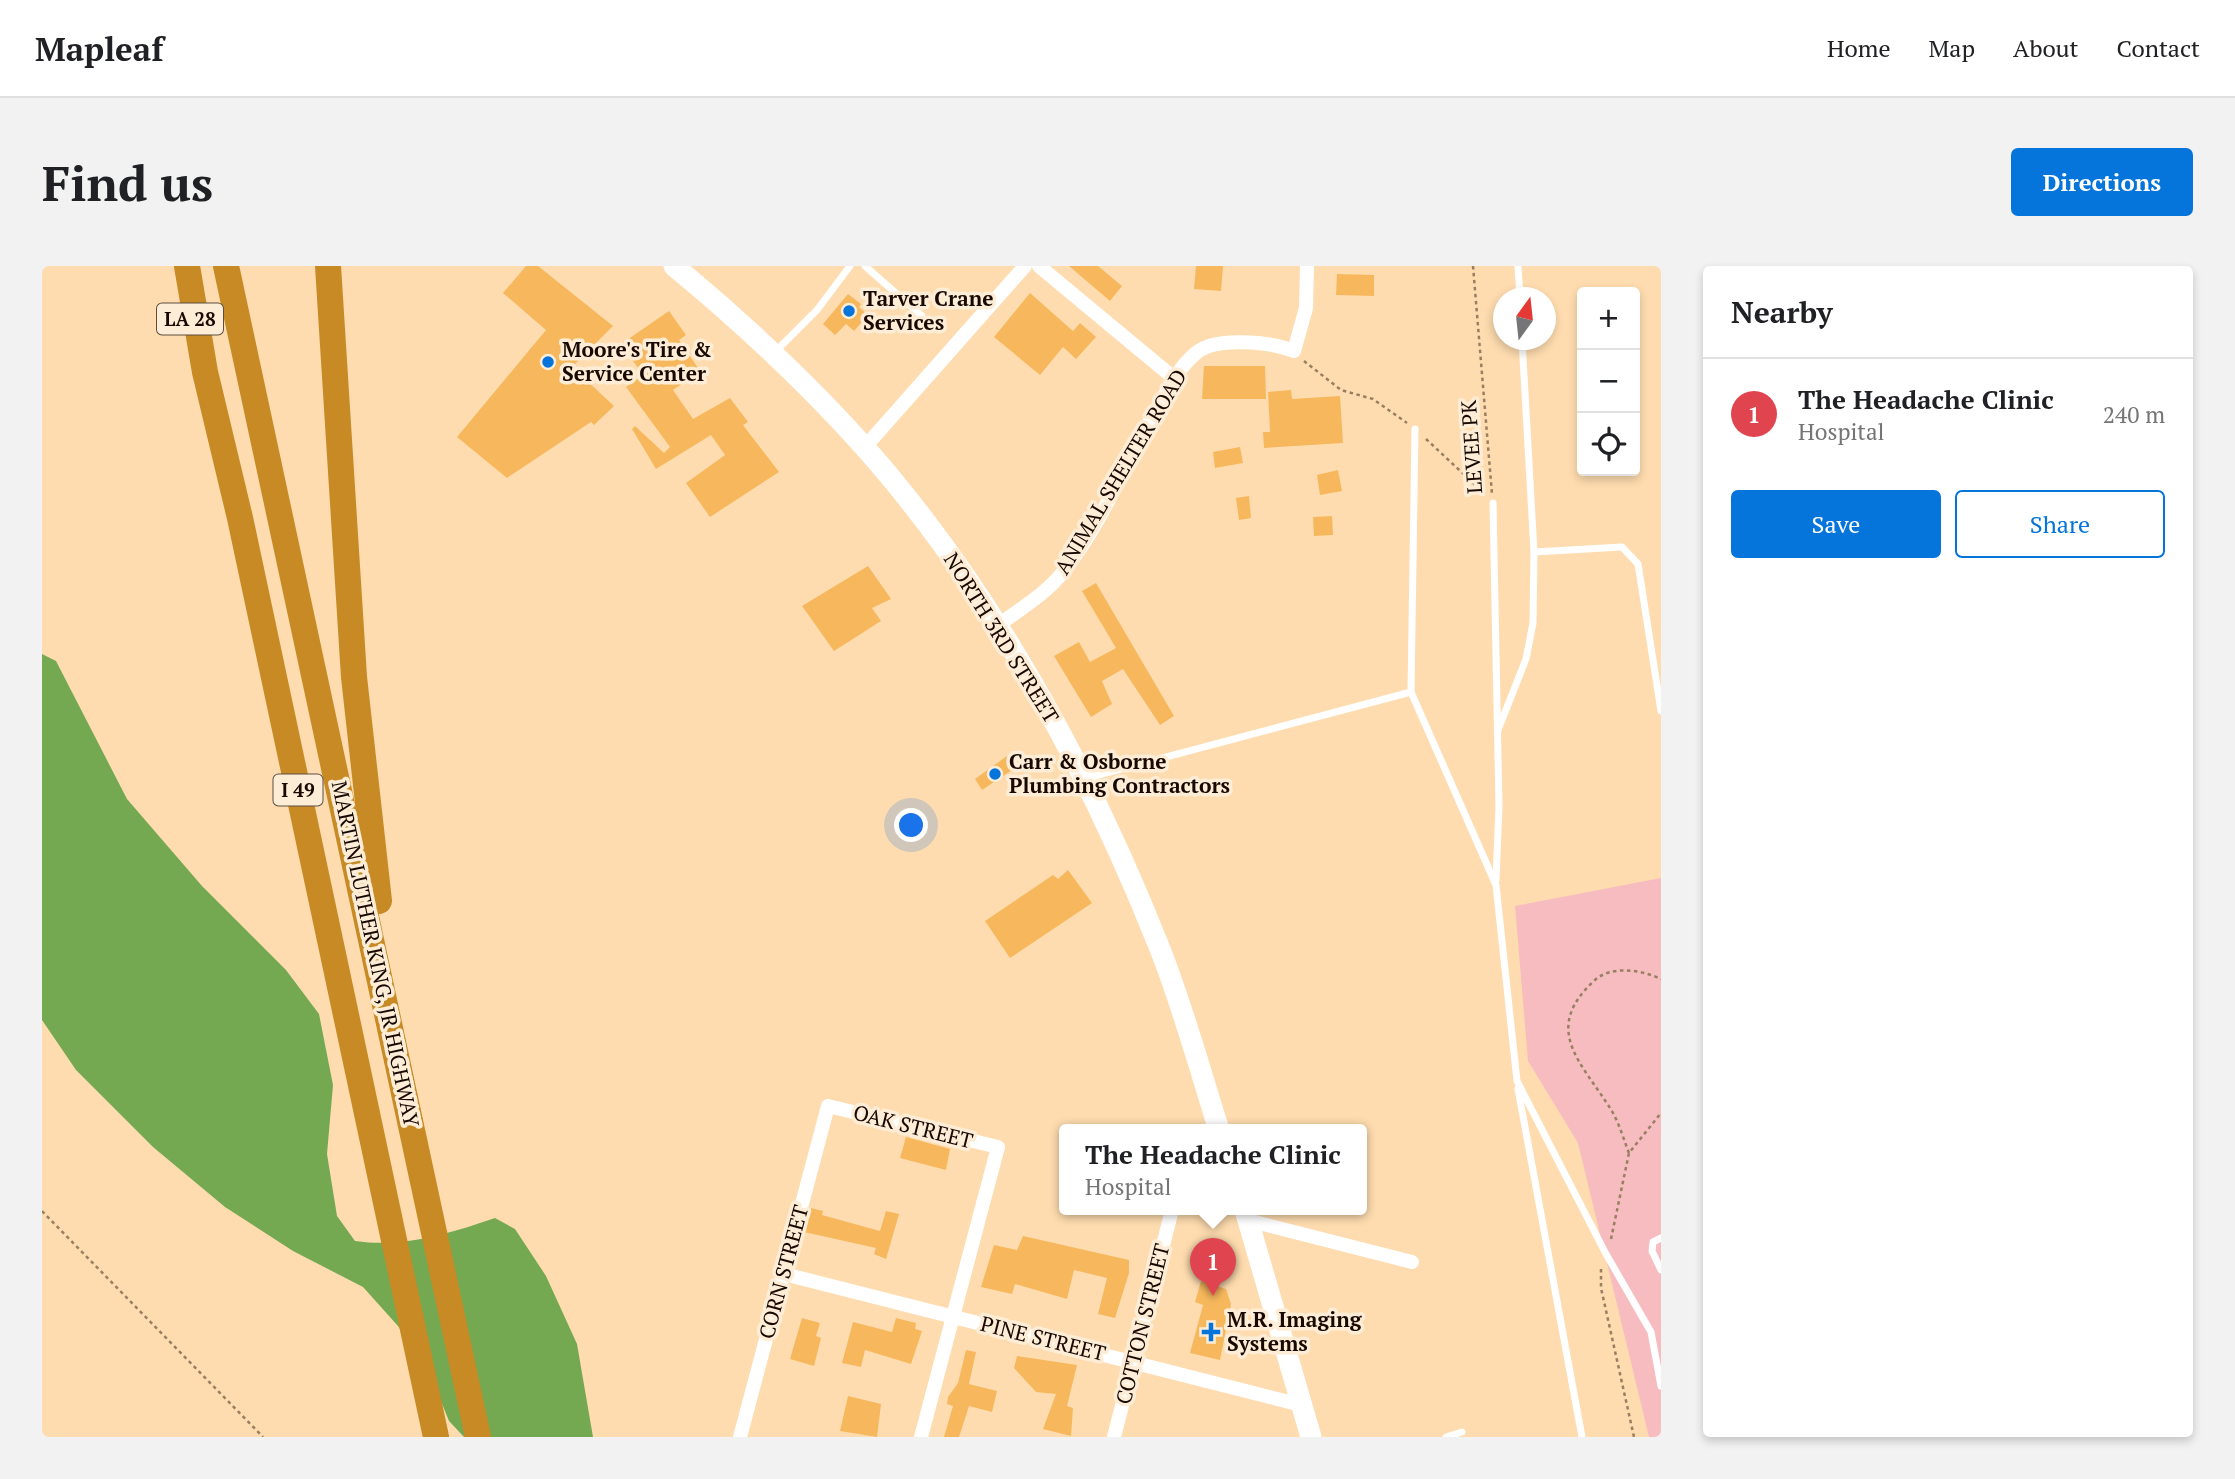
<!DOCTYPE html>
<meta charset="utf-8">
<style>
body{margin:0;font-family:"PT Serif",serif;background:#f2f2f2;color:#202124}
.controls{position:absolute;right:21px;top:21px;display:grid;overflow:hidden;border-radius:7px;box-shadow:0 4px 10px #0003}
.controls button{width:63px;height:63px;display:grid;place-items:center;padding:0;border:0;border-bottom:2px solid #e0e0e0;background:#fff;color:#202124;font:35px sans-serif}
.compass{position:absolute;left:1451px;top:21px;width:63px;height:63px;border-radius:50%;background:#fff;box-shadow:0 4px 10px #0003;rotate:15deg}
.you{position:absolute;left:870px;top:560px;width:24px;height:24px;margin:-18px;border:5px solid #fff;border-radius:50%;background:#1a73e8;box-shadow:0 0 0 10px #1a73e833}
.badge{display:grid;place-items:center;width:46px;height:46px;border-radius:50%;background:#0574db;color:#fff;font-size:23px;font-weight:700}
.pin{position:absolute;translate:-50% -58px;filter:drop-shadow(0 2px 4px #0008)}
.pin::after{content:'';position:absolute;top:37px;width:24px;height:21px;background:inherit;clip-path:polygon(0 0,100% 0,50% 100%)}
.popup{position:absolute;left:1017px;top:858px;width:308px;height:91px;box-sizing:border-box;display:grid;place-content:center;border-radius:7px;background:#fff;filter:drop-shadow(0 2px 5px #0005);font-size:23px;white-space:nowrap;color:#757577}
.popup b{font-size:26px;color:#202124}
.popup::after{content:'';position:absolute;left:50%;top:100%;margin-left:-14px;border:14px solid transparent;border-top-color:#fff}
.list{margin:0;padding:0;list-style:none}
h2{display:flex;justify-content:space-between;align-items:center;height:91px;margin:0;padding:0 28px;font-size:30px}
h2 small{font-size:23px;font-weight:400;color:#757577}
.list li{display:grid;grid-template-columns:46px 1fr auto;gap:21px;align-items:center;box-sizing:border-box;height:112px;padding:0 28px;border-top:2px solid #e0e0e0}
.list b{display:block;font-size:26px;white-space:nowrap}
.list p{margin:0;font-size:23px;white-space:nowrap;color:#757577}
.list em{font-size:23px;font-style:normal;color:#757577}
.actions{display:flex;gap:14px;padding:21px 28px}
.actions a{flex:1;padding:16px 0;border:2px solid #0574db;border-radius:7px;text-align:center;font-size:24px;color:#0574db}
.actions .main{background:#0574db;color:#fff}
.icon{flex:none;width:38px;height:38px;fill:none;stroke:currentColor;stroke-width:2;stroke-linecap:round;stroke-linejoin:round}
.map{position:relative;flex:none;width:1619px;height:1171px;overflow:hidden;border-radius:7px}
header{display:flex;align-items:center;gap:42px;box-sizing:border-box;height:98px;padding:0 35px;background:#fff;border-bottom:2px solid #e0e0e0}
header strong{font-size:33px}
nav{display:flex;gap:38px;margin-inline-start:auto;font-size:24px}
.intro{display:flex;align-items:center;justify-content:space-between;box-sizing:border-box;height:168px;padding:0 42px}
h1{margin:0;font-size:49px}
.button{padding:18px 32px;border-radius:7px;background:#0574db;color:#fff;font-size:24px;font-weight:700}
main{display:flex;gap:42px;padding:0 42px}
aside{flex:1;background:#fff;border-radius:7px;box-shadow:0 4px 10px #0003}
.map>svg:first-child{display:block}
.green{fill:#f7bcbf}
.water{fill:#74a952}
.building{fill:#f7b85d}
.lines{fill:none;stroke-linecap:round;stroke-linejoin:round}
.path{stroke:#997f62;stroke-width:2.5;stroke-dasharray:3.5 3.5;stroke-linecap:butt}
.service{stroke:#fff;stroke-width:7}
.minor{stroke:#fff;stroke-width:14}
.secondary{stroke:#fff;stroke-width:21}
.motorway{stroke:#c78a24;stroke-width:26}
.poi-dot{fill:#0574db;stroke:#feedd6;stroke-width:2.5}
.labels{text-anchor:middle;stroke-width:7;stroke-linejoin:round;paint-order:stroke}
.shield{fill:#feedd6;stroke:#5c4d40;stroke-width:2}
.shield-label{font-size:19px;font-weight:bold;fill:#170800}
.poi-label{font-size:21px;font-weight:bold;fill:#170800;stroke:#feedd6;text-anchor:start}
.street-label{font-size:21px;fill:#170800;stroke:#feedd6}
</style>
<header>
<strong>Mapleaf</strong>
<nav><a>Home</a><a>Map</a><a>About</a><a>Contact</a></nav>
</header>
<div class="intro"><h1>Find us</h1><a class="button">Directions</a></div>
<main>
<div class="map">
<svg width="1619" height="1171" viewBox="0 0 1619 1171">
<rect width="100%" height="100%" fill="#fedcaf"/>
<polygon class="green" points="1619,612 1619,1171 1607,1171 1536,877 1486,795 1473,640"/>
<path class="water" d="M0,388L14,395L85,533L160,620L244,704L277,748L291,819L285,888L295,950L313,975C362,982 406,968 453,952L473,963L504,1010L535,1078L551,1171H422L407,1155L389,1111L356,1060L321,1021L251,985L183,941L111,881L34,804L0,754Z"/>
<g class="building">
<polygon points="484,0 496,0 571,60 530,101 572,140 552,159 549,156 465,212 415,171 504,64 461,27"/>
<polygon points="1027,0 1056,0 1080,20 1068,35"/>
<polygon points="1154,0 1181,0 1179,25 1152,23"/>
<polygon points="1295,8 1332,9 1332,30 1294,29"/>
<polygon points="988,27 1031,65 1038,57 1054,71 1034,93 1021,81 998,109 952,71"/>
<polygon points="806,28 819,38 817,41 826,49 812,65 804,58 793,69 781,58"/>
<polygon points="627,45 644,69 637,74 658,105 631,124 651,153 688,132 706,156 701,159 737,206 668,251 644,217 683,189 669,169 614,203 590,163 593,160 622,187 628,181 584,121 601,109 579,78"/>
<polygon points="1162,100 1223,100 1224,133 1160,133"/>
<polygon points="1249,124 1250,133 1298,130 1301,177 1222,182 1221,166 1228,166 1226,126"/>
<polygon points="1198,181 1201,197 1173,202 1171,186"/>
<polygon points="1296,204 1300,225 1278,229 1275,209"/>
<polygon points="1207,230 1209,252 1197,254 1194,232"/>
<polygon points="1290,250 1291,269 1272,270 1271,251"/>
<polygon points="826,300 849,333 830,342 839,355 792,385 760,340"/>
<polygon points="1054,317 1132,450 1118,459 1081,403 1060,415 1070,438 1049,451 1012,390 1037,376 1048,396 1074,382 1040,325"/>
<polygon points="965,490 973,502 940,524 933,513"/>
<polygon points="1026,604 1050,637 968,692 943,655 1011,609 1016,613"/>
<polygon points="864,871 908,883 904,904 858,892"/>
<polygon points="769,942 781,945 780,949 838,965 844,945 857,948 844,993 832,988 834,982 762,966"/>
<polygon points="981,970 1087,994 1087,1007 1073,1052 1056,1048 1065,1012 1032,1004 1025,1033 973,1018 970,1028 939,1021 952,979 975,984"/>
<polygon points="1159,1015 1184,1023 1189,1038 1178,1094 1148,1087 1161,1039 1153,1036"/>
<polygon points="760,1052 778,1057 774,1070 779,1072 772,1100 748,1093"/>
<polygon points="854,1052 874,1057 873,1063 880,1065 869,1098 823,1084 819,1101 800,1097 811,1056 850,1066"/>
<polygon points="924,1084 934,1086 927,1118 955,1125 950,1146 927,1140 917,1171 902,1171 911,1140 905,1138 906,1131 916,1117"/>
<polygon points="975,1090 1035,1099 1025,1140 1031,1142 1029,1170 1001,1163 1014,1128 994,1126 972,1102"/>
<polygon points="806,1130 839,1138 835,1171 798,1165"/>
</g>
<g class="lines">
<g class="path">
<polyline points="1431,0 1450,228"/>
<polyline points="1262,95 1299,124 1331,133 1365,157"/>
<polyline points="1384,173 1443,228"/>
<path d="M1587,887C1581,872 1577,856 1568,842C1539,796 1499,763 1553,714C1570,699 1600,704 1619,713"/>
<polyline points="0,945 221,1171"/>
<polyline points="1569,973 1587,887 1619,847"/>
<polyline points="1559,1003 1559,1022 1592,1171"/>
</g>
<g class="service">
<polyline points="823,0 880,50"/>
<polyline points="1476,0 1478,32"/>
<polyline points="733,86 775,44 808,0"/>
<polyline points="1451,237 1457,540 1454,614"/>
<polyline points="1492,286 1580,281 1596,298 1619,445"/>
<polyline points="1369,426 1373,163"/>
<polyline points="1456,464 1484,393 1491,357 1492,286 1480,74"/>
<polyline points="1045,512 1369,426 1454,619 1475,815 1564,988 1609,1066 1619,1120"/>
<polyline points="1476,823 1540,1171"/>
<polyline points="1619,972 1611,976 1610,985 1619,1004"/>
<polyline points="1404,1171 1420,1166"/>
</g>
<g class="minor">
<polyline points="997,0 1133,113"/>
<polyline points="823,181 983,0"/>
<path d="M955,360C978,343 1004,328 1021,306C1060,258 1083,197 1114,144C1125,125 1136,102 1154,87C1174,70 1229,76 1252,85L1264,42L1265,0"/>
<polyline points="1205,954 1370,996"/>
<polyline points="742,1008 1259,1139"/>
<polyline points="698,1171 786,840 956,881 879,1171"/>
<polyline points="1072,1171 1130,944"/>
</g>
<g class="secondary">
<path d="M632,0C709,63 796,146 858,223C969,360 1053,519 1118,683C1141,741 1158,804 1177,864"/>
<polyline points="1203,944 1269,1171"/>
</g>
<g class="motorway">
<polyline points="145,0 163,106 198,252 394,1171"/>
<polyline points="184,0 436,1171"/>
<polyline points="286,0 312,411 337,635"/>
</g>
</g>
<g class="poi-dot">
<circle cx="807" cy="45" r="7"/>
<circle cx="506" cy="96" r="7"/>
<circle cx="953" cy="508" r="7"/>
<path d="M1165.5 1055.5h7v7h7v7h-7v7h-7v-7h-7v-7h7z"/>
</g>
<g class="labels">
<g class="shield">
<rect x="115" y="37.5" width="66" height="31" rx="5"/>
<rect x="231.5" y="508.5" width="49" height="31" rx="5"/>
</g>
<g class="shield-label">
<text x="148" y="60">LA 28</text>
<text x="256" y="531">I 49</text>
</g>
<g class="poi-label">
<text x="821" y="40">Tarver Crane<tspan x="821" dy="24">Services</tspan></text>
<text x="520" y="91">Moore's Tire &amp;<tspan x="520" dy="24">Service Center</tspan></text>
<text x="967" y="503">Carr &amp; Osborne<tspan x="967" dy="24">Plumbing Contractors</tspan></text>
<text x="1185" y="1061">M.R. Imaging<tspan x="1185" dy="24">Systems</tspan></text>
</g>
<g class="street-label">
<text transform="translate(1430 181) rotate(-94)" y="7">LEVEE PK</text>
<text transform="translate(1079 206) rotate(-59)" y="7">ANIMAL SHELTER ROAD</text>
<text transform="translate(959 372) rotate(58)" y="7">NORTH 3RD STREET</text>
<text transform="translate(333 688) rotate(78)" y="7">MARTIN LUTHER KING, JR HIGHWAY</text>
<text transform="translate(871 861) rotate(14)" y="7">OAK STREET</text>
<text transform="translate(742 1006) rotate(-75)" y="7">CORN STREET</text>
<text transform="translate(1101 1058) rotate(-76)" y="7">COTTON STREET</text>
<text transform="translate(1001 1073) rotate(14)" y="7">PINE STREET</text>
</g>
</g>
</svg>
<div class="controls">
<button>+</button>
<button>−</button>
<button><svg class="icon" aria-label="locate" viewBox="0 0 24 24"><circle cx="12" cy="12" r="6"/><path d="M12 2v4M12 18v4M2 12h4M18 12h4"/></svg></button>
</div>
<svg class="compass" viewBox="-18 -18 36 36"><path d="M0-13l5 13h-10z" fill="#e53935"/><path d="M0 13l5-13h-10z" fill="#757577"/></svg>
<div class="you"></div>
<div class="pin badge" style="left:1171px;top:1030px;background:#e0444e">1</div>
<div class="popup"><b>The Headache Clinic</b>Hospital</div>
</div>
<aside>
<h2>Nearby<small></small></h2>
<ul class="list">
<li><span class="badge" style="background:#e0444e">1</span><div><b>The Headache Clinic</b><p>Hospital</p></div><em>240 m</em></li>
</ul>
<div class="actions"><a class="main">Save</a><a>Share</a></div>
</aside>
</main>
